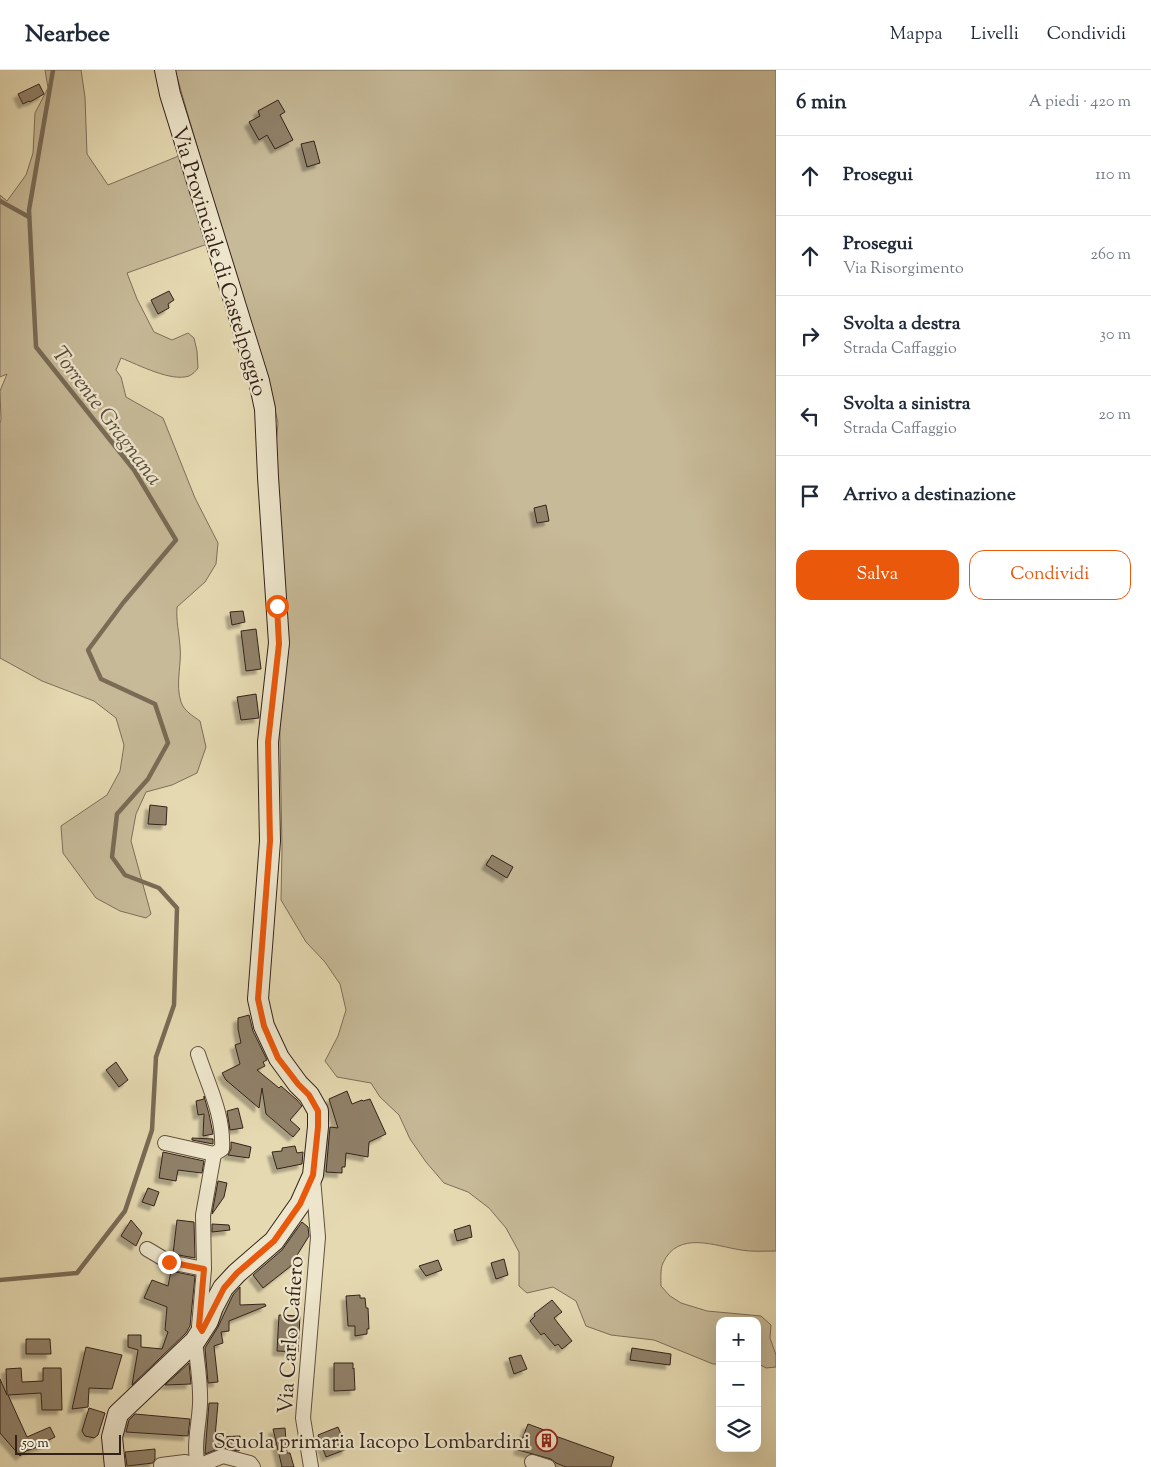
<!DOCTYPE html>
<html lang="it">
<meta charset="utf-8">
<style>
body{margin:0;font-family:"Sorts Mill Goudy",serif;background:#f2f2f3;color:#1f2937}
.controls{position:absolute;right:15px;bottom:15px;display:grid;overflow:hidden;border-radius:10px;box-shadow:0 5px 20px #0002}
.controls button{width:45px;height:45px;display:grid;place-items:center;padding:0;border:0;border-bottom:1px solid #e0e1e3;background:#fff;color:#1f2937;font:25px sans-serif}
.scale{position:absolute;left:15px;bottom:12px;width:106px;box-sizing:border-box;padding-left:5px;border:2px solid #33221b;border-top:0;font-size:14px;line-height:18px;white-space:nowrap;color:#33221b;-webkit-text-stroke:4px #eee6cc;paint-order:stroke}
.stop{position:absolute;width:15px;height:15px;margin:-11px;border:4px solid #ea580c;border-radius:50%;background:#fff}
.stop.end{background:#ea580c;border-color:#fff;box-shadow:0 1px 5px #0008}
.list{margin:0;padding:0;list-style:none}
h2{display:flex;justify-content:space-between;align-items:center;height:65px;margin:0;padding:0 20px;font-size:21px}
h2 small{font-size:16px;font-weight:400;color:#747a83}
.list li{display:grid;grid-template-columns:32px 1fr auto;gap:15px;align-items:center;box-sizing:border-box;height:80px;padding:0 20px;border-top:1px solid #e0e1e3}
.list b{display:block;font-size:19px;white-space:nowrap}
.list p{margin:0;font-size:16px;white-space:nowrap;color:#747a83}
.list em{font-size:16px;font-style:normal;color:#747a83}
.actions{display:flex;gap:10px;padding:15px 20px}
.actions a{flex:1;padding:11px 0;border:1px solid #ea580c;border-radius:15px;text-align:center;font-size:18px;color:#ea580c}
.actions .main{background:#ea580c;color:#fff}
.icon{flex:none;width:28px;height:28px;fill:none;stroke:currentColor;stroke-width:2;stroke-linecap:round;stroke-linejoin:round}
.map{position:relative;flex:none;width:776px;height:1397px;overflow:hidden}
header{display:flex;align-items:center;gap:30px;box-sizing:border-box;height:70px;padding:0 25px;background:#fff;border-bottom:1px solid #e0e1e3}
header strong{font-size:24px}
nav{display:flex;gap:28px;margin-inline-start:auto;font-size:18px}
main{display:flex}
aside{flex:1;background:#fff}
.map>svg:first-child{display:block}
.green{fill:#c7ba98;stroke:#7d6e5a}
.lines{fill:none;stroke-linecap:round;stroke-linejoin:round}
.stream{stroke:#796b56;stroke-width:4.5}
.building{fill:#908169;stroke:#33221b;filter:url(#shadow)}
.street-casing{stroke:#605040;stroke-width:16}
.secondary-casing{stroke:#33221b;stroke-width:22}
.street{stroke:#eee6cc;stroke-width:14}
.secondary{stroke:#eee6cc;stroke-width:20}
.route{stroke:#ea580c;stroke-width:6}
.labels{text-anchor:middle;stroke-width:4.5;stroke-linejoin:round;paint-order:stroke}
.street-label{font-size:21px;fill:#33221b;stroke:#eee6cc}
.poi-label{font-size:21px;fill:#33221b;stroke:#eee6cc;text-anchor:end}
.water-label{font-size:22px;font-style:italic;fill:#5c4c3e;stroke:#eee6cc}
</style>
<header>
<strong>Nearbee</strong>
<nav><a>Mappa</a><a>Livelli</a><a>Condividi</a></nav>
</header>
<main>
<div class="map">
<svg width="776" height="1397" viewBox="0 0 776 1397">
<defs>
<filter id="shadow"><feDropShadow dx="-4.5" dy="4.5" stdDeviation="1" flood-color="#0004"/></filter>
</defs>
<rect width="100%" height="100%" fill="#e5d9b1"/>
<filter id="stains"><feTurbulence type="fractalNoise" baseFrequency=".004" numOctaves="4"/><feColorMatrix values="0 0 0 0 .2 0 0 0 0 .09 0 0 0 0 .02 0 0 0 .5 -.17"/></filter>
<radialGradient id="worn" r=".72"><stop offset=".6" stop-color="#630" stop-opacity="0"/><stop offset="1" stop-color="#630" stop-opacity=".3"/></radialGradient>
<g class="green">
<path d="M45,0H81L85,27L87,84L108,115L181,85L210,173L127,203L137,229L154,262L172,270L188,263L194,268L197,281L198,298C196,301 193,304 189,306C171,312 139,295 121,288L116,300L121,307L126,327L163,348L195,428L218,473L216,494L205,512L177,537C176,551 179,562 180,576C182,594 175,614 181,632C184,641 193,646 200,651L206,677L197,703L172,715L146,722L136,744L131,771L151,844L146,848L120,841L96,828L63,783L61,756L107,725L120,701L124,675L116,648L94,631L42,611L0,588V353L1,350L0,321L7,304L0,307V125L7,131L26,105L33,83L35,43L48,18Z"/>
<path d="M175,0H776V1181C764,1181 752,1182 741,1180C715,1176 678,1160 663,1193C660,1199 661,1209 661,1216L670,1226L681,1233L707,1241L761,1246L771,1255L770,1268L776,1285V1297L766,1298L757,1293V1251H720V1294H713L654,1270L611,1265L586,1256L576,1231L553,1217L527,1223L519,1216V1182L506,1158L489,1138L468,1122L444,1113L426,1092L410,1069L399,1045L380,1027L371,1013L337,1007L325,991L338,966L346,940L340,914L325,892L306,872L281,830L282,777L277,508L274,396L278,353L268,309L220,156Z"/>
</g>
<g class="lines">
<g class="stream">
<polyline points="0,131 29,147"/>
<polyline points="0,1210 77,1203 125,1141 152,1060 156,987 174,935 177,838 159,818 125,805 112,787 117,744 148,709 168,673 155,634 101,609 88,580 123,533 176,470 134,400 36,277 29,140 53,0"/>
</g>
</g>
<g class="building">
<polygon points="39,14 44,24 30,32 29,31 23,34 18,24"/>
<polygon points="278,30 285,42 280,45 293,70 275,79 267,65 259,70 249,52 260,46 258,41"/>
<polygon points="314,71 320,93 307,97 301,74"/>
<polygon points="169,221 174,230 168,234 169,238 158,244 151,230"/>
<polygon points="546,435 549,451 537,453 534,438"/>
<polygon points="243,541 245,552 232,555 230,542"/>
<polygon points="256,559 261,599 246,601 241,561"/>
<polygon points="256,624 259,648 241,650 237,627"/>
<polygon points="150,735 167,737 166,755 148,754"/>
<polygon points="492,785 513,797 507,808 486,795"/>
<polygon points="249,945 253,961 267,990 263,992 265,996 257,1000 279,1018 281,1016 297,1030 302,1036 290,1050 300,1059 293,1067 266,1044 262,1018 259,1038 226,1010 222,1003 240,994 235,975 241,973 238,959 238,948"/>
<polygon points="116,992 128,1010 119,1017 106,1000"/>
<polygon points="347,1021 352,1034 362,1030 363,1031 370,1029 386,1064 369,1072 368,1087 346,1083 345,1097 342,1097 342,1103 326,1102 330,1057 338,1058 329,1029"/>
<polygon points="204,1026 209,1044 213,1064 203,1066 204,1044 198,1045 196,1031 204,1029"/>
<polygon points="238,1038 243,1058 230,1060 227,1041"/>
<polygon points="192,1068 213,1069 213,1074 192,1070"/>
<polygon points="231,1072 251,1077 249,1088 228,1085 231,1079"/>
<polygon points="295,1076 297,1083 303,1082 302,1094 277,1099 272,1082 282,1081 282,1078"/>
<polygon points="163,1082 204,1091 202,1103 178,1100 176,1111 159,1108"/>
<polygon points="218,1111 227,1113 224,1127 212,1144"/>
<polygon points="148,1118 159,1122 154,1136 142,1132"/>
<polygon points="131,1150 142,1163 136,1176 121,1166"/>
<polygon points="177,1150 194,1152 195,1188 173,1184"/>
<polygon points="302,1152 308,1157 309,1166 294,1190 296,1192 263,1218 253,1205 282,1180"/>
<polygon points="212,1154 229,1155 230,1160 212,1162"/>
<polygon points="470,1155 472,1167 457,1171 454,1160"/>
<polygon points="504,1189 508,1205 496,1209 491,1193"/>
<polygon points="438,1190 442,1200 426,1206 419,1196"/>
<polygon points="171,1201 195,1206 190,1256 186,1263 132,1315 138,1280 128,1277 128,1265 141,1265 141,1277 162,1279 168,1262 165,1260 167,1237 144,1228 152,1210 168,1216"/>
<polygon points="240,1217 240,1235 265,1234 266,1236 229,1251 229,1261 221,1262 223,1273 214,1276 218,1312 208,1313 205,1278 218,1257 233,1225"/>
<polygon points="360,1225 360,1228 365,1228 366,1238 368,1238 369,1259 367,1259 367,1264 355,1266 355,1256 348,1256 346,1226"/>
<polygon points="552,1230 562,1242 554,1248 572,1271 562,1279 558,1274 555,1276 544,1263 541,1265 530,1251 535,1246 534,1244"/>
<polygon points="279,1245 300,1246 298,1282 277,1281"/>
<polygon points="26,1269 50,1269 51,1284 26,1284"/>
<polygon points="86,1277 122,1285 112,1319 89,1318 88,1337 72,1339"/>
<polygon points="632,1278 671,1284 670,1295 630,1290"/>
<polygon points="521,1285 527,1299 514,1304 509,1288"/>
<polygon points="189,1293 191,1314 165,1315"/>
<polygon points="334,1293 353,1293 353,1299 354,1298 355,1320 334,1321"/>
<polygon points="21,1298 22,1312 43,1311 43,1298 61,1298 62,1340 42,1340 41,1323 8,1325 27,1367 50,1357 55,1367 45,1372 46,1374 26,1381 20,1386 0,1363 0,1309 7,1325 6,1299"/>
<polygon points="209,1333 218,1333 215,1367 240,1366 241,1378 239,1381 220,1378 205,1384"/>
<polygon points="89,1338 105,1343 98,1365 94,1368 85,1366 82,1361"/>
<polygon points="135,1344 190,1349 188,1366 126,1362 129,1350"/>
<polygon points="528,1354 547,1361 547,1363 614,1387 611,1397 566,1397 556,1393 551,1389 518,1380"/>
<polygon points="338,1357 347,1379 326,1387 318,1365"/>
<polygon points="285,1358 287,1383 290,1383 294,1397 282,1397 273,1359"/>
<polygon points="155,1379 155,1389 153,1393 127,1396 125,1382"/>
</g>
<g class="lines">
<defs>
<g id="street">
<path d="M198,984C208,1015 224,1045 222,1079L214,1084L203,1145L204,1199L199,1256L202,1261"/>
<polyline points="165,1073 214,1084"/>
<polyline points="147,1179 169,1192 204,1199"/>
<path d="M195,1271C197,1292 201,1313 200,1334C199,1356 193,1375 198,1397"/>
<polyline points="532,1392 548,1397"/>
<polyline points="161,1395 185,1392 198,1396 223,1386 250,1393 253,1397"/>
<polyline points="311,1397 303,1348 318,1167 313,1108"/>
</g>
<polyline id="secondary" points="115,1397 112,1367 118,1344 195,1271 208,1251 213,1237 223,1218 237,1203 274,1171 300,1134 313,1105 318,1057 318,1041 309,1025 298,1014 279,988 264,956 258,929 270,771 268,672 279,573 268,407 265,339 259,311 170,24 165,0"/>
</defs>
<use href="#street" class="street-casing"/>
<use href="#secondary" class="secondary-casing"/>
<use href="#street" class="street"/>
<use href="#secondary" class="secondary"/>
</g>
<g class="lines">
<polyline class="route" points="169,1192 204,1199 199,1256 202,1261 224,1218 237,1203 274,1171 300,1134 313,1105 318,1057 318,1041 309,1025 298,1014 278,988 264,956 258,929 270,771 268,672 279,574 277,536"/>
</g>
<defs>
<symbol id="building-ring" viewBox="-11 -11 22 22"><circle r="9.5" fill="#eee6cc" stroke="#8f2418" stroke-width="1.5"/><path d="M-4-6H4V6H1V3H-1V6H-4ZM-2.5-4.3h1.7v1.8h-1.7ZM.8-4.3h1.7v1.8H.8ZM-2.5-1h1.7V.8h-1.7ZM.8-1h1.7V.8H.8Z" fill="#8f2418"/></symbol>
</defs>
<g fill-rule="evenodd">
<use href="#building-ring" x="534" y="1358" width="25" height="25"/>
</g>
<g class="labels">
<g class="street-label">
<text transform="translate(220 191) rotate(73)" y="7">Via Provinciale di Castelpoggio</text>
<text transform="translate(290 1265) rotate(-86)" y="7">Via Carlo Cafiero</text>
</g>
<g class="poi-label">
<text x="530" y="1378">Scuola primaria Iacopo Lombardini</text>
</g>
<g class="water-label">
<text transform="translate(108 345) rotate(53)" y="8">Torrente Gragnana</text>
</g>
</g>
<rect width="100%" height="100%" filter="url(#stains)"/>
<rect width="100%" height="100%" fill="url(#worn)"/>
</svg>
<div class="controls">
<button>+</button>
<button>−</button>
<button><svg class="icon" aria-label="layers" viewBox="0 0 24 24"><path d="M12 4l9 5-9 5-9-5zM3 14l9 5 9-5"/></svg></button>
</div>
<div class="scale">50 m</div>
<div class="stop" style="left:277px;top:536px"></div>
<div class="stop end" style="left:169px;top:1192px"></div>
</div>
<aside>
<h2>6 min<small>A piedi · 420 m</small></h2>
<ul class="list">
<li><svg class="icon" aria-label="ahead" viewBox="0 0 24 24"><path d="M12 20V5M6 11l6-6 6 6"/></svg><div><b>Prosegui</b></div><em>110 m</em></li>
<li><svg class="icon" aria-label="ahead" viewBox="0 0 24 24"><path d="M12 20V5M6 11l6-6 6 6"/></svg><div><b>Prosegui</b><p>Via Risorgimento</p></div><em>260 m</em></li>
<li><svg class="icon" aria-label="right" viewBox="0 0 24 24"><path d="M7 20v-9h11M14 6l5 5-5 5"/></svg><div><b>Svolta a destra</b><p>Strada Caffaggio</p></div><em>30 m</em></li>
<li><svg class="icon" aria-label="left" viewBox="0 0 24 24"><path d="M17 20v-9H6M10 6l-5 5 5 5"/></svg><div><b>Svolta a sinistra</b><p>Strada Caffaggio</p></div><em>20 m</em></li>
<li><svg class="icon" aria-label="arrive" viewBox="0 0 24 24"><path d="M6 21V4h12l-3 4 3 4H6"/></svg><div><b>Arrivo a destinazione</b></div></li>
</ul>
<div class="actions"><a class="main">Salva</a><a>Condividi</a></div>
</aside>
</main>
